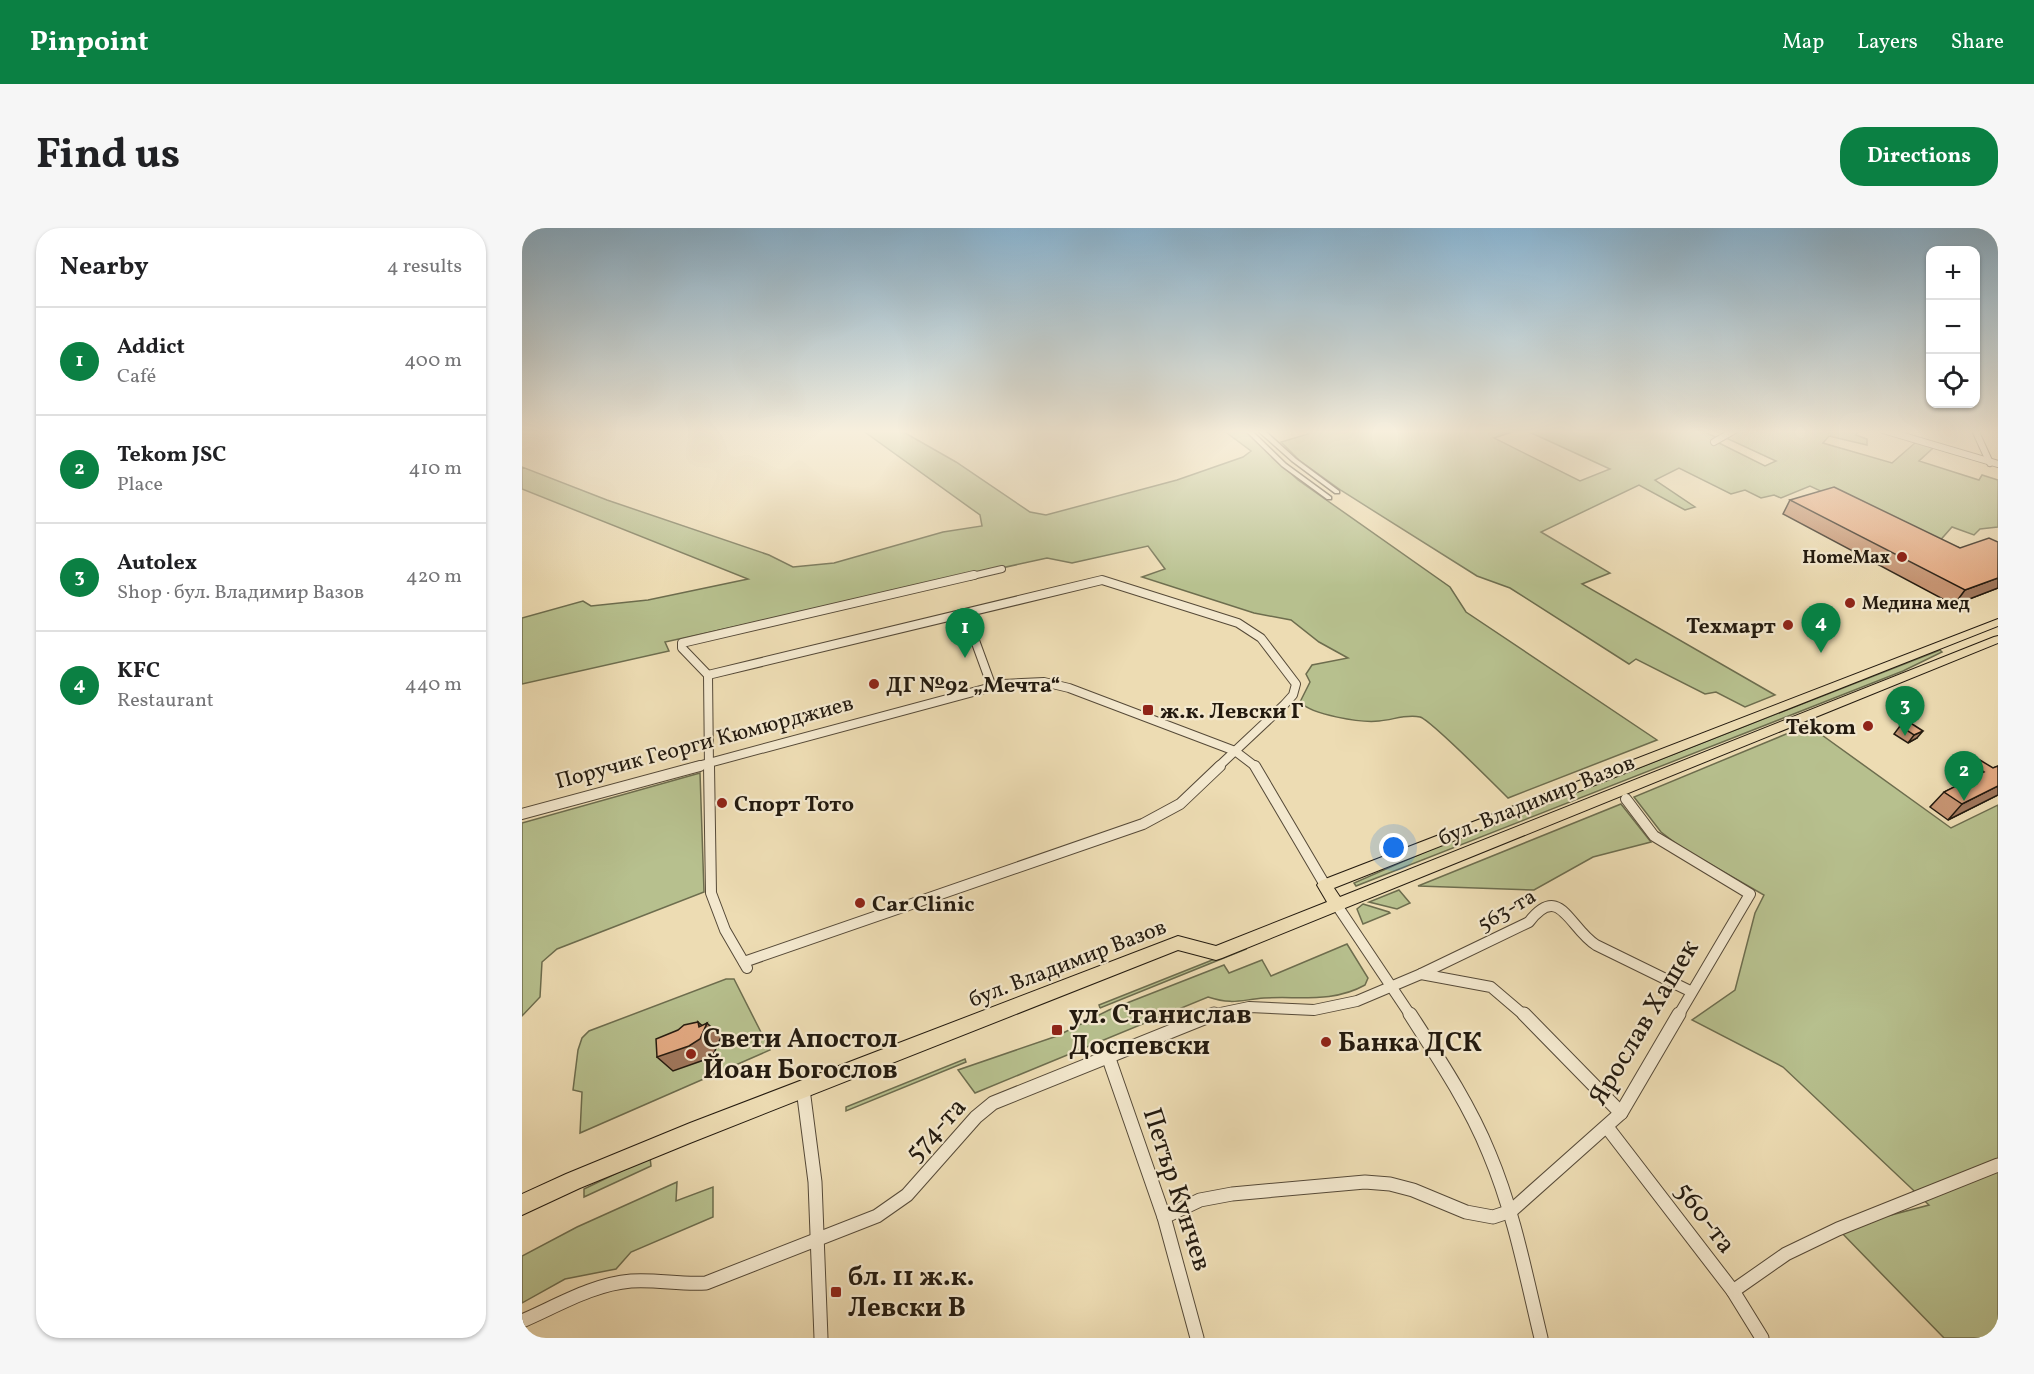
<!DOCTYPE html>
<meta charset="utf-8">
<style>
body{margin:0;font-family:Vollkorn,serif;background:#f6f6f6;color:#202124}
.controls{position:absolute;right:18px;top:18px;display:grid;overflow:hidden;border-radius:12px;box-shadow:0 2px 4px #0004}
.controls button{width:54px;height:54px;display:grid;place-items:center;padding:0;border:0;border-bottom:2px solid #e0e0e0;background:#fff;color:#202124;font:30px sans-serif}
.you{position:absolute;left:872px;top:620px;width:21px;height:21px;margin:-15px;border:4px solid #fff;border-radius:50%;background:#1a73e8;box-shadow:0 0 0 9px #1a73e833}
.badge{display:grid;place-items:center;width:39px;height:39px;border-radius:50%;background:#0b8043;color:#fff;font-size:20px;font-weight:700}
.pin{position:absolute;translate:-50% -50px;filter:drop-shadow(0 2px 3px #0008)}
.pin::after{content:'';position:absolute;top:32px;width:21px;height:18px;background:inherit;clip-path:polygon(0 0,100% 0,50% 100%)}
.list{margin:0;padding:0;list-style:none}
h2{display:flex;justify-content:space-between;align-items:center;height:78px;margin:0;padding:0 24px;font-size:26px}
h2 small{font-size:20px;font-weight:400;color:#757577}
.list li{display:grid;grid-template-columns:39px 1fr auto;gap:18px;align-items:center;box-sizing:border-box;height:108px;padding:0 24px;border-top:2px solid #e0e0e0}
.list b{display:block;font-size:22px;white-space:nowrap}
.list p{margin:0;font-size:20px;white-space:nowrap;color:#757577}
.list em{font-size:20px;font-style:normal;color:#757577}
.icon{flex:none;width:33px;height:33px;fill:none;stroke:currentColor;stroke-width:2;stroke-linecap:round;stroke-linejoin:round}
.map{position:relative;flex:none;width:1476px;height:1110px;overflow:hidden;border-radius:24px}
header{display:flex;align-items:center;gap:36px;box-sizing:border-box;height:84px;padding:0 30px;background:#0b8043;color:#fff}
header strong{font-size:28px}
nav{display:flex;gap:33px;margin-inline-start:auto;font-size:21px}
.intro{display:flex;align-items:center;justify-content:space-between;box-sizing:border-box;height:144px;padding:0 36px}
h1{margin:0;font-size:42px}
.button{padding:15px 27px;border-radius:24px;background:#0b8043;color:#fff;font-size:21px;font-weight:700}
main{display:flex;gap:36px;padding:0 36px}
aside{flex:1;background:#fff;border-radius:24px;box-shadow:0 2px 4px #0004}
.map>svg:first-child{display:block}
.green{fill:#b7c08e;stroke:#6d6d4e;stroke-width:1.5}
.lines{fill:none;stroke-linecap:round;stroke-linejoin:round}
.minor-far3-casing{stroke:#564a38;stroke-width:8}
.minor-far2-casing{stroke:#564a38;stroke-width:10}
.minor-far1-casing{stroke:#564a38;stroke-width:12}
.minor-casing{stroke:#564a38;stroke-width:15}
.tertiary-casing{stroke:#564a38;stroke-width:3}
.primary-casing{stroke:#231a0f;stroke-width:2}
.minor-far3{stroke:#f3e8ce;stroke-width:6}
.minor-far2{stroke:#f3e8ce;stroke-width:8}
.minor-far1{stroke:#f3e8ce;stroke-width:10}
.minor{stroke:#f3e8ce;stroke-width:13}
.tertiary{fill:#f3e8ce;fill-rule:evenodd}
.primary{fill:#eddcb3;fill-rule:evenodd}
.wall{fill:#c69472;stroke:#231a0f;stroke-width:1.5}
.shaded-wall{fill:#a1785d;stroke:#231a0f;stroke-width:1.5}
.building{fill:#e6ac85;stroke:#231a0f;stroke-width:1.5}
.poi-dot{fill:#8f2418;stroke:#f3e8ce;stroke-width:2}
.labels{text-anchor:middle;stroke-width:4.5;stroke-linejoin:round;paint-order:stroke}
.far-poi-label{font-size:18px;font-weight:bold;fill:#231a0f;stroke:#f3e8ce;text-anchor:end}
.poi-label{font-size:22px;font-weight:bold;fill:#231a0f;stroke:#f3e8ce;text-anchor:start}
.street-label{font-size:22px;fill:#231a0f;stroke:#f3e8ce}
.near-poi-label{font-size:27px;font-weight:bold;fill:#231a0f;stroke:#f3e8ce;text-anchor:start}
.near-street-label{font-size:27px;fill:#231a0f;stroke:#f3e8ce}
</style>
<header>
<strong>Pinpoint</strong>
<nav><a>Map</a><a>Layers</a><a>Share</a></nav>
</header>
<div class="intro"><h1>Find us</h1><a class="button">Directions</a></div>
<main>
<aside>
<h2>Nearby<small>4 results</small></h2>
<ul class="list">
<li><span class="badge">1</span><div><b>Addict</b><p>Café</p></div><em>400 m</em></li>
<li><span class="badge">2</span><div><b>Tekom JSC</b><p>Place</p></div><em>410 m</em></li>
<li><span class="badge">3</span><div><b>Autolex</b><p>Shop · бул. Владимир Вазов</p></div><em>420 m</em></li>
<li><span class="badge">4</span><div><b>KFC</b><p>Restaurant</p></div><em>440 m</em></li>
</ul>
</aside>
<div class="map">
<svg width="1476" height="1110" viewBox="0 0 1476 1110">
<rect width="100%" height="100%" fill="#eddcb3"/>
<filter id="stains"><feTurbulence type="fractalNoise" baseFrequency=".00333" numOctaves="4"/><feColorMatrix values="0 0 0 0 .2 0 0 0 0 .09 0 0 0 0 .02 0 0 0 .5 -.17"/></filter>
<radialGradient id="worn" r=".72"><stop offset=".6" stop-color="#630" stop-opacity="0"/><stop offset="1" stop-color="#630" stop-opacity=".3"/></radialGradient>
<g class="green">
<path d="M340,202H378L434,234L508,284L524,287L655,252L721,229L729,223L701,202H722L776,252L928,359L944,384L1135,512L986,570C974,558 907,491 898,489C883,486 871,492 857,493C839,495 790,487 778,474L788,454L784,446L790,437L826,430L797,414L769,392L732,385L620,349L643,341L626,318L550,335L525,330L143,414L147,423L0,456V390L61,373L69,378L126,372L226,351L0,261V239L85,272L247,327L271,339L312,335L421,304L460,298L458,287Z"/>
<polygon points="782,202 996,202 972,210 1058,253 1088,241 1003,202 1178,202 1196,210 1195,214 1243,238 1254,233 1204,210 1217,202 1330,202 1336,204 1334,207 1345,211 1345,217 1307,208 1301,215 1370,235 1394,214 1412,219 1397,233 1457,252 1460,247 1476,252 1476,299 1458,301 1452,307 1430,299 1414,317 1288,258 1259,270 1252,267 1239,270 1223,262 1209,266 1157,240 1133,252 1173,279 1163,282 1117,257 1019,304 1088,345 1060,356 1253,467 1223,479 1194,464 1183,466 1114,431 1107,436 988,360 955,348 820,263 777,232 759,214 786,206"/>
<polygon points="1418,422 1420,424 1381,443 834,658 832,655 914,619"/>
<polygon points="1286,497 1429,600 1476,577 1476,1110 1422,1110 1316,1001 1407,977 1261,839 1170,792 1213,762 1233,685 1242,667 1160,620 1139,604 1112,569"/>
<polygon points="178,545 182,664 35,721 20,734 18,769 0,788 0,595"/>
<polygon points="1099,576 1129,614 1071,629 1012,662 896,658"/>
<polygon points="877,662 888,675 875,681 847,674"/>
<polygon points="841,676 867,684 868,685 841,696 835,681"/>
<path d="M825,716L846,750L843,757C811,775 777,768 742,770C718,772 711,777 686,769L453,865L436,842L535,808L587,782L702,737L707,745L740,732L749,748Z"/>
<polygon points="723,719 724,721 578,780 577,777"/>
<polygon points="204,751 212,751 248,822 58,905 60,864 51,862 56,822 60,810 67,803"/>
<polygon points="443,831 444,834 324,883 324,879"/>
<polygon points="128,929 129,938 62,969 62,961"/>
<polygon points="155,954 154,973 191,959 191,989 109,1024 94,1041 43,1051 0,1075 0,1028 55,999"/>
</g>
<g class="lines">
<defs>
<g id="minor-far3">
<polyline points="1361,202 1476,236"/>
<polyline points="1453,202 1468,235"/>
<polyline points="1192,214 1213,202"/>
<polyline points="446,349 480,341"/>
</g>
<g id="minor-far2">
<polyline points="443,385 470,459"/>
<polyline points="186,447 580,352 716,395 739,410 774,456 771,467 762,477 696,539"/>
<polyline points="172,539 481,456 522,454 547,460 713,523 734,539"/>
<polyline points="187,539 186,447 160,420 160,415 452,347"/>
</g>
<g id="minor-far1">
<polyline points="187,538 189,665 203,702 225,740"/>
<polyline points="733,538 803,657"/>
<polyline points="1104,571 1132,608 1228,666 1156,788"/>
<polyline points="0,586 178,538"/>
<polyline points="814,676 889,788"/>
<polyline points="222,734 621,596 658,576 698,538"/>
<polyline points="899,746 969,759 1003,788"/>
<path d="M684,788L727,779L792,782L835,773L899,746L1007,694C1038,654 1047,700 1074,717L1168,763"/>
</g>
<g id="minor">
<path d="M888,786C917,831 947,876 967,925C992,984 1004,1048 1019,1110"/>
<polyline points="1002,786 1099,885"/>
<polyline points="586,828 642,989 675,1110"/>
<polyline points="281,861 293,954 299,1110"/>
<polyline points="1085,899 1211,1063 1240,1110"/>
<polyline points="642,989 678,972 710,966 843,954 868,956 891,962 944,984 971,989 989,983 1099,885 1157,786"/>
<polyline points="1211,1063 1264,1026 1316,1001 1476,937"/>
<path d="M0,1093C35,1078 71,1056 109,1053C134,1051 159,1057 184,1055L355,988L385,967L454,889L471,875L692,786"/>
</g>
<g id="tertiary">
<polygon points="723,202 729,202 764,236 809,269 809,271 805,271 760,238"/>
<polygon points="735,202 742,202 774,231 817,263 817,265 813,265 770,233"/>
</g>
<polygon id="primary" points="1476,391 1476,398 812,660 818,669 1472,409 1476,408 1476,415 700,730 694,732 656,722 168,915 58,960 0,987 0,966 44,946 168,895 656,708 694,718 805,674 795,657 798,653"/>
</defs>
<use href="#minor-far3" class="minor-far3-casing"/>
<use href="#minor-far2" class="minor-far2-casing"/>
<use href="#minor-far1" class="minor-far1-casing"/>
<use href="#minor" class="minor-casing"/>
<use href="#tertiary" class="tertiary-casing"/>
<use href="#primary" class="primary-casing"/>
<use href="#minor-far3" class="minor-far3"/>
<use href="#minor-far2" class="minor-far2"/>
<use href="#minor-far1" class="minor-far1"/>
<use href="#minor" class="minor"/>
<use href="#tertiary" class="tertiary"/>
<use href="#primary" class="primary"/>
</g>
<g class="wall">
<polygon points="1268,272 1438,320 1476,360 1432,377 1261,286"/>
<polygon points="1387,494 1395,510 1386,515 1372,506 1378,498"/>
<polygon points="1445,533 1471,540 1476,538 1476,567 1426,592 1408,579 1422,564 1441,555 1431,549"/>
</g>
<g class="shaded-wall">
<polygon points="1476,350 1476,360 1432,377 1443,362"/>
<polygon points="1401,503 1395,510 1386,515 1392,507"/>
<polygon points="1476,558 1476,567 1426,592 1440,576"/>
<polygon points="176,794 183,800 185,795 199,809 192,825 182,832 151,843 135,829 177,799"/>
</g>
<g class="building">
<polygon points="1312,259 1438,320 1467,310 1476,314 1476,350 1443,362 1268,272"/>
<polygon points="1387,494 1401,503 1392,507 1378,498"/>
<polygon points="1453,529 1471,540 1476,538 1476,558 1440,576 1422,564 1462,544 1445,533"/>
<polygon points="176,794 177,799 185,795 178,811 167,818 135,829 134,811 156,802 162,797"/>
</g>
<linearGradient id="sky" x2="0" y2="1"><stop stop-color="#8ab6d4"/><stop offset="0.57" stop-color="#f7efdd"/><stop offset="1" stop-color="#f7efdd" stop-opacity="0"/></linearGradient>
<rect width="1476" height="357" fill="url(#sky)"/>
<g class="poi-dot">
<circle cx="1380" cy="329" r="6"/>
<circle cx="1328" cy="375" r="6"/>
<circle cx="1266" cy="397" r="6"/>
<circle cx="352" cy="456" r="6"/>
<rect x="620" y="476" width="12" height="12" rx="3"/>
<circle cx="1346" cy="498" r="6"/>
<circle cx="200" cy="575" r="6"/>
<circle cx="338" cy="675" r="6"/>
<rect x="529" y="796" width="12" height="12" rx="3"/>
<circle cx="804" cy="814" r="6"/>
<circle cx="169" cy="826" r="6"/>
<rect x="308" y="1058" width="12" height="12" rx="3"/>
</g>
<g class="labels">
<g class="far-poi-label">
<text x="1368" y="335">HomeMax</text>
<text x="1340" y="381" text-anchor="start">Медина мед</text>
</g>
<g class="poi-label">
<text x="1254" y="405" text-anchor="end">Техмарт</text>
<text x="364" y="464">ДГ №92 „Мечта“</text>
<text x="638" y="490">ж.к. Левски Г</text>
<text x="1334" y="506" text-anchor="end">Tekom</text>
<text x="212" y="583">Спорт Тото</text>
<text x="350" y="683">Car Clinic</text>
</g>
<g class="street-label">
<text transform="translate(182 513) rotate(-15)" y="8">Поручик Георги Кюмюрджиев</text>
<text transform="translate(1014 571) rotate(-22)" y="8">бул. Владимир Вазов</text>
<text transform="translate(984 681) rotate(-30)" y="8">563-та</text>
<text transform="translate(545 734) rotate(-21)" y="8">бул. Владимир Вазов</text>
</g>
<g class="near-poi-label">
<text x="547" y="795">ул. Станислав<tspan x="547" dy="31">Доспевски</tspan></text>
<text x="181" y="819">Свети Апостол<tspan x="181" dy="31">Йоан Богослов</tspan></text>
<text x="816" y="823">Банка ДСК</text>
<text x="326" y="1057">бл. 11 ж.к.<tspan x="326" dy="31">Левски В</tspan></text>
</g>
<g class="near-street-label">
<text transform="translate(1121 794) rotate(-59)" y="9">Ярослав Хашек</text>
<text transform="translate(413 901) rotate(-47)" y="9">574-та</text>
<text transform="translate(656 961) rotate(72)" y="9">Петър Кунчев</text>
<text transform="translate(1184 989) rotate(53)" y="9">560-та</text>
</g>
</g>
<rect width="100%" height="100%" filter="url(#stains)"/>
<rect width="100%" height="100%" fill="url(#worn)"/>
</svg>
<div class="controls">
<button>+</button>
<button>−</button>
<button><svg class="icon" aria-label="locate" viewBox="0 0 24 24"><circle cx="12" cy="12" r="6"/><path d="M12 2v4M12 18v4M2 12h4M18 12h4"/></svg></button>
</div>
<div class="you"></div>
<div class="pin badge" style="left:443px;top:430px">1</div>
<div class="pin badge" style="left:1442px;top:573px">2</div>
<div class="pin badge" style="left:1383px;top:508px">3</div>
<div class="pin badge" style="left:1299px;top:425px">4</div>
</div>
</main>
